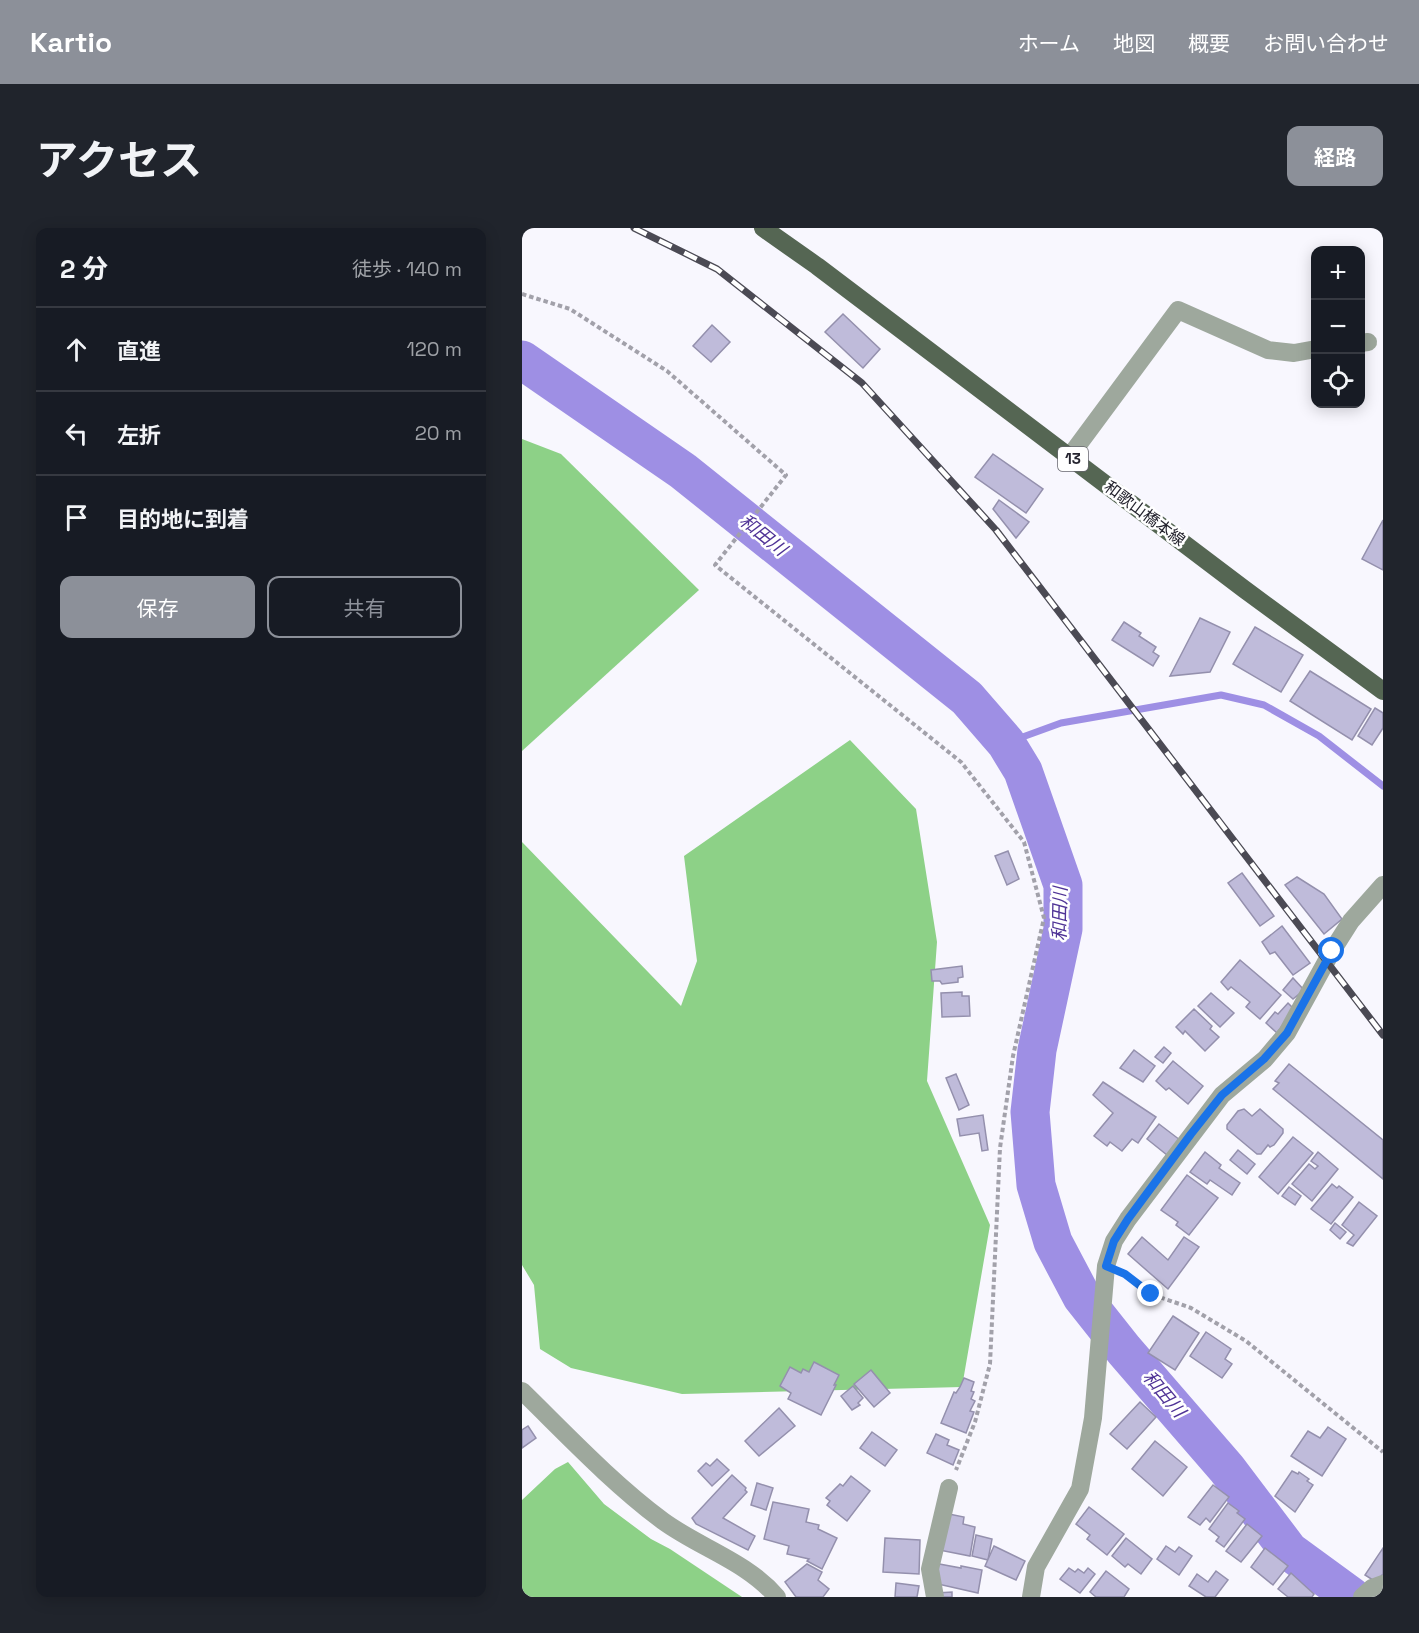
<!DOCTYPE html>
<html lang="ja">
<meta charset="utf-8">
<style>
body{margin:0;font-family:"Space Grotesk","Noto Sans JP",sans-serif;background:#20242c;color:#f1f3f6}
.controls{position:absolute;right:18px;top:18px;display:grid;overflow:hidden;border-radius:12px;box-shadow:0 3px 15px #0003}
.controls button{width:54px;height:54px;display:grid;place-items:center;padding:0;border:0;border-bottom:2px solid #363941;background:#171b24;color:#f1f3f6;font:30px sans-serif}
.stop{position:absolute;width:18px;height:18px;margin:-14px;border:4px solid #1a73e8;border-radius:50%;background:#fff}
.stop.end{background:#1a73e8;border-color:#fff;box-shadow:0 2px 6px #0008}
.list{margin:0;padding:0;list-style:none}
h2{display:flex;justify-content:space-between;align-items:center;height:78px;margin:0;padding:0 24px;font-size:26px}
h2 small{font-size:20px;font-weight:400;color:#9ea1a6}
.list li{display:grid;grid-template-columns:39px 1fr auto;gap:18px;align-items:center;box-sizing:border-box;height:84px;padding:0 24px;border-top:2px solid #363941}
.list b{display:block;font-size:22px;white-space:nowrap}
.list em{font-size:20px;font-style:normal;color:#9ea1a6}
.actions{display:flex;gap:12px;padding:18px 24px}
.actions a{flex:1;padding:14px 0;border:2px solid #8c9099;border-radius:12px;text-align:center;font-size:21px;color:#8c9099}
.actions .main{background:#8c9099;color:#fff}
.icon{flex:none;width:33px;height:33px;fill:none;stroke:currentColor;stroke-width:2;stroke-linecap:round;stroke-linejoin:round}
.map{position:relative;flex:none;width:861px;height:1369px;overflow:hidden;border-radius:12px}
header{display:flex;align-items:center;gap:36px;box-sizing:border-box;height:84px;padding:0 30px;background:#8c9099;color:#fff}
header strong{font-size:28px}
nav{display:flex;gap:33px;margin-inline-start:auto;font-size:21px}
.intro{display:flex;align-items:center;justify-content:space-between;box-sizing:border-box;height:144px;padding:0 36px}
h1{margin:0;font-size:42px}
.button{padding:15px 27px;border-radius:12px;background:#8c9099;color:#fff;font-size:21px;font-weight:700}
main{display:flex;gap:36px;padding:0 36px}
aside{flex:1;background:#171b24;border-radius:12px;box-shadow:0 3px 15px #0003}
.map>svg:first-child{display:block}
.forest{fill:#8dd187}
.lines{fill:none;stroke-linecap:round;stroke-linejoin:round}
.stream{stroke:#9e8fe4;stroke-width:7}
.river{stroke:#9e8fe4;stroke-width:39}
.building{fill:#bfbbda;stroke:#9490ad;stroke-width:1.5}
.path{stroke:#a2a1aa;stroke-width:4;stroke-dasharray:4.5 3;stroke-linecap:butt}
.minor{stroke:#9ea89d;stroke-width:18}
.major{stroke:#556653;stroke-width:18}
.rail-casing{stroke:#4b4a54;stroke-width:7}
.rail{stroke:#fff;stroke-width:4.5;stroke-dasharray:14;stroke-linecap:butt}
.route{stroke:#1a73e8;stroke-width:8}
.labels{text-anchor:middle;stroke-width:5;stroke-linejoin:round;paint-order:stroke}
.shield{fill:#fff;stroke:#66656d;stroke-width:1.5}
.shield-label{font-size:15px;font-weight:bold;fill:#24232e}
.street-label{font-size:16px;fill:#24232e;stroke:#fff}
.water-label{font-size:18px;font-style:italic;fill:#4f3396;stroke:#fff}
</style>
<header>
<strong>Kartio</strong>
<nav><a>ホーム</a><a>地図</a><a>概要</a><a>お問い合わせ</a></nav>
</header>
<div class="intro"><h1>アクセス</h1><a class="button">経路</a></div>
<main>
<aside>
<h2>2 分<small>徒歩 · 140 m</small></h2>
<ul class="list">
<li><svg class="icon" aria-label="ahead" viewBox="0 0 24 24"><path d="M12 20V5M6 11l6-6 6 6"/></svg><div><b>直進</b></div><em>120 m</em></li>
<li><svg class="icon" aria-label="left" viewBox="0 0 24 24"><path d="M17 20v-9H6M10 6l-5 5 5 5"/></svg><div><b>左折</b></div><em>20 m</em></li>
<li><svg class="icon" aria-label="arrive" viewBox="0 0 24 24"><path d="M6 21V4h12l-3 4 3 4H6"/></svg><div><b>目的地に到着</b></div></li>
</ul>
<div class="actions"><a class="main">保存</a><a>共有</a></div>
</aside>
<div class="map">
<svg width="861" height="1369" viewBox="0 0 861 1369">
<rect width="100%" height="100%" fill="#f8f7fe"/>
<g class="forest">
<polygon points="0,211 39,226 177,362 0,523"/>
<polygon points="328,512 394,581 415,714 405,853 468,997 440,1159 160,1166 49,1140 18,1121 12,1057 0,1037 0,614 159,778 175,733 162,628"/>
<polygon points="46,1234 82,1276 129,1311 148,1321 220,1369 0,1369 0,1272 33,1241"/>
</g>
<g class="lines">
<polyline class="stream" points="484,515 539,495 699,467 742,477 797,508 861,558"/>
<polyline class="river" points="0,132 161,243 445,470 484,515 501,543 541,657 541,701 515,822 508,884 514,957 531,1014 560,1069 602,1122 705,1241 767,1323 830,1369"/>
</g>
<g class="building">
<polygon points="321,86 358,121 341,140 303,104"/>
<polygon points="190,97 208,114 189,134 171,118"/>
<polygon points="471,226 521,261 504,285 453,249"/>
<polygon points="477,272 507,294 494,310 471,281"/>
<polygon points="861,292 861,342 840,331"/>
<polygon points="678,390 708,404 688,444 648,448"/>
<polygon points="602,394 619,405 617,408 634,419 631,424 637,428 631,438 590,412"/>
<polygon points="733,399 781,427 759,464 711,436"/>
<polygon points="788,443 849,481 830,512 768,473"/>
<polygon points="853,480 861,485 861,500 850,517 836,508"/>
<polygon points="486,623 497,651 485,657 473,628"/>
<polygon points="720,645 752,688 738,698 706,655"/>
<polygon points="775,649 802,666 820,691 802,706 763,657"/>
<polygon points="760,698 788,735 771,747 753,724 748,726 740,714"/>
<polygon points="718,732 759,767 738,791 724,779 728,774 709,759 706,762 699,754"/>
<polygon points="440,738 441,749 436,750 436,754 420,756 418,753 410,753 409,742"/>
<polygon points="771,750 782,762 771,771 761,762"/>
<polygon points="440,764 440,768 447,768 448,788 420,789 419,765"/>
<polygon points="689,765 712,785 698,799 676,778"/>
<polygon points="766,775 772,781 755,805 744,795 753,784 756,786"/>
<polygon points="672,781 690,798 688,801 697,809 683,823 663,803 661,806 654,799"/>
<polygon points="642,819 649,825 641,835 633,829"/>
<polygon points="612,822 633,838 621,854 598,840"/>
<polygon points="651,833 681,858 666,876 647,860 644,862 634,853"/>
<polygon points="767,836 861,912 861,951 751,861 757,855 753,853"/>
<polygon points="434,846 447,877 437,882 424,850"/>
<polygon points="581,854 634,889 616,915 610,911 600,923 588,914 585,918 572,908 591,885 571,867"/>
<polygon points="722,881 730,888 738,881 761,901 761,905 752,917 748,919 746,917 739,926 735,926 705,901 705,897 716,883"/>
<polygon points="461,887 466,922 460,923 457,905 438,908 435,891"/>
<polygon points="637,896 658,912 645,927 625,911"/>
<polygon points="771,909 791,925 756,966 737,949"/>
<polygon points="716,922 733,936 725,946 708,932"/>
<polygon points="683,924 699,937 697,940 718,955 710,967 688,952 685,956 668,944"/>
<polygon points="796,924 816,941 790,973 770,956 787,936 793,941 796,938 789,933"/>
<polygon points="665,947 696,970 667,1007 654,997 656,994 639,982"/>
<polygon points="810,956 815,960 817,958 831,969 809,996 789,981"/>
<polygon points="767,959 779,968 773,977 760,968"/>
<polygon points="837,974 855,988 831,1018 825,1015 832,1007 820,997"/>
<polygon points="813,995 824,1004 818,1011 808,1002"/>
<polygon points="620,1009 646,1032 662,1009 677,1019 646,1061 606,1026"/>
<polygon points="651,1088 677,1105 653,1142 626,1125"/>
<polygon points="684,1104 709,1121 703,1131 710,1136 700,1150 668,1128"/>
<polygon points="292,1134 317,1147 312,1157 314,1157 299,1187 266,1171 269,1165 258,1158 268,1139 279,1145 281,1141 287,1144"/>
<polygon points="349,1142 368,1165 352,1179 332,1156"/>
<polygon points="442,1150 452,1154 449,1163 452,1164 449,1171 453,1173 448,1183 452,1184 444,1205 419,1195 432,1164 434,1165 438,1159"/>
<polygon points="331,1158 341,1170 336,1175 338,1177 330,1182 319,1168"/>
<polygon points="618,1174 634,1189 605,1221 588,1206"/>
<polygon points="257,1180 273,1198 237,1228 223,1213"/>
<polygon points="6,1198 14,1210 0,1220 0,1202"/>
<polygon points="806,1199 824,1211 800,1248 769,1228 786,1203 798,1210"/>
<polygon points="350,1204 375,1222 363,1238 338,1220"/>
<polygon points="414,1206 427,1212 425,1217 437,1222 431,1237 405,1225"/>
<polygon points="633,1213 665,1239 641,1268 610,1241"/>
<polygon points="195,1231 207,1242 190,1258 176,1243 184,1235 188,1238"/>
<polygon points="770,1243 776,1246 777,1244 787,1251 785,1253 791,1257 773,1284 753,1268"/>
<polygon points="210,1247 224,1260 223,1262 225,1264 201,1290 233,1308 226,1322 174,1296 170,1290"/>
<polygon points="329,1248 348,1263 325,1293 305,1277 308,1273 304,1270 318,1256 321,1258"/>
<polygon points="235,1255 251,1260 244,1282 229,1277"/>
<polygon points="691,1257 707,1269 688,1294 684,1290 678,1297 666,1289"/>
<polygon points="251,1274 287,1281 284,1294 297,1297 296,1301 315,1310 300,1341 285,1333 287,1331 265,1326 267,1318 242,1311"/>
<polygon points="706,1275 717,1283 715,1285 723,1291 702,1319 694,1313 697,1309 687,1301"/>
<polygon points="567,1279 602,1306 585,1327 565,1311 568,1307 554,1296"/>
<polygon points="422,1285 442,1289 441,1296 453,1299 448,1328 412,1321"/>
<polygon points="725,1296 740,1308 719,1334 704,1323"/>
<polygon points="454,1307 470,1311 466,1332 450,1328"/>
<polygon points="363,1310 398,1312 397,1346 361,1344"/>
<polygon points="604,1310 630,1331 619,1346 606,1336 603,1339 590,1328"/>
<polygon points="472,1318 503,1333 494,1352 463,1338"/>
<polygon points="644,1318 653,1324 657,1319 670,1328 657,1347 635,1331"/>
<polygon points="743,1320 766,1338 751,1357 729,1339"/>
<polygon points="861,1320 861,1348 860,1347 854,1354 843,1347"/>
<polygon points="412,1335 439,1340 439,1338 460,1342 456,1365 407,1354"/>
<polygon points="285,1336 300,1344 296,1352 307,1361 301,1369 274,1369 263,1354"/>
<polygon points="547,1340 553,1344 556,1341 562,1345 566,1340 573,1346 558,1365 538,1351"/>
<polygon points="584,1343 607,1361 602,1369 574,1369 568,1364"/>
<polygon points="694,1343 706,1352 693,1369 684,1369 667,1358 675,1346 686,1354"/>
<polygon points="769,1345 792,1366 790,1369 766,1369 756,1361"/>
<polygon points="374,1355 397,1358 395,1369 373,1369"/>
<polygon points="430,1364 430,1369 415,1369 415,1365"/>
</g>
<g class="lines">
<g class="path">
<polyline points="0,66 48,81 145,143 264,247 193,337 439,534 502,614 522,690 491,828 478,920 468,1136 453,1194 434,1242"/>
<polyline points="601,1045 629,1066 669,1080 724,1113 861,1224"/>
</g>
<g class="minor">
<polyline points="838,115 846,114"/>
<polyline points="548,228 656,82 746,122 772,125 794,121"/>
<path d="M0,1163C46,1208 90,1255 141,1293C178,1320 224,1333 255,1369"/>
<polyline points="413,1369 408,1341 427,1260"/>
<polyline points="509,1369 514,1339 558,1261 571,1190 584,1038 592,1013 606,991 700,867 743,831 765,805 810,723 829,693 861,657"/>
<polyline points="840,1369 850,1360 861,1356"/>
</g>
<polyline class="major" points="241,0 295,38 722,361 861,463"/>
<defs>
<polyline id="rail" points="112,0 195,41 340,155 474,302 861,807"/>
</defs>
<use href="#rail" class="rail-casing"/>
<use href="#rail" class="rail"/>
</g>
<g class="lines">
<polyline class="route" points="629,1066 603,1046 584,1038 592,1013 606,991 669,906 700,867 742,831 765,805 810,723"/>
</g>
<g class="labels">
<rect class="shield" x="536" y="219" width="30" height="24" rx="4.5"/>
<g class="shield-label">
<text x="551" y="236">13</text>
</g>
<g class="street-label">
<text transform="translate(623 285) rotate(37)" y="6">和歌山橋本線</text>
</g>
<g class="water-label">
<text transform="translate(241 307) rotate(39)" y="6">和田川</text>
<text transform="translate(538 686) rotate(-89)" y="6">和田川</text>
<text transform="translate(642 1166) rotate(50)" y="6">和田川</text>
</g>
</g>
</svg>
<div class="controls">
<button>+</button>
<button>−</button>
<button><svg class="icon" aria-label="locate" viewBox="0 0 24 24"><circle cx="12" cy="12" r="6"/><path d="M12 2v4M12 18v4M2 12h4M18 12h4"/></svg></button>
</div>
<div class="stop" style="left:810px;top:723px"></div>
<div class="stop end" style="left:629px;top:1066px"></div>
</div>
</main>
